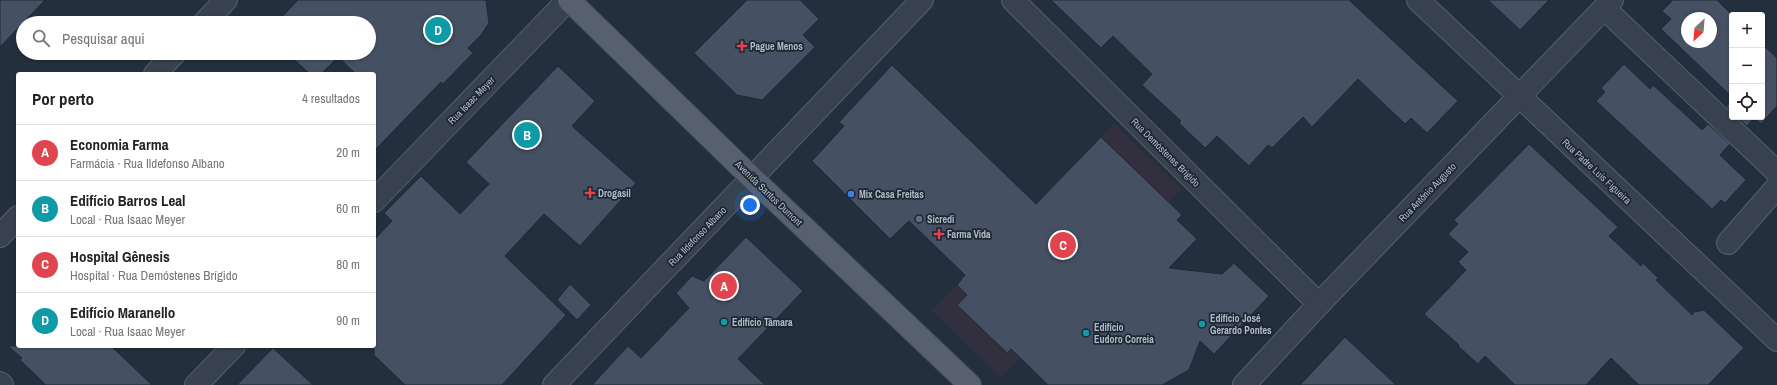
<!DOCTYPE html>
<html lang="pt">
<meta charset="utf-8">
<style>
body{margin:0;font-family:"Archivo Narrow",sans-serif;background:#f6f6f6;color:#222}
.controls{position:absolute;right:12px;top:12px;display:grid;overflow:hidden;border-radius:4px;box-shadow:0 1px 3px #0004}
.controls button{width:36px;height:36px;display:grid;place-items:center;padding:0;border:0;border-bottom:1px solid #e0e0e0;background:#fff;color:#222;font:20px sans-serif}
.compass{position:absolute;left:1681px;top:12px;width:36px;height:36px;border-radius:50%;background:#fff;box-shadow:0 1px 3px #0004;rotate:206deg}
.you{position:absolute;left:750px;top:205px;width:14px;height:14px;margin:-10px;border:3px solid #fff;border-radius:50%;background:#1a73e8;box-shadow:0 0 0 6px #1a73e833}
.badge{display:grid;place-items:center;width:26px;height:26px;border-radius:50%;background:#b45309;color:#fff;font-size:13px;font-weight:700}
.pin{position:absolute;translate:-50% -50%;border:2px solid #fff;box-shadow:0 1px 4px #0006}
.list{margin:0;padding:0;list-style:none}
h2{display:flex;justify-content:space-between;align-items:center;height:52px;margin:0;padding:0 16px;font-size:17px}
h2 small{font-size:13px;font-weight:400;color:#767676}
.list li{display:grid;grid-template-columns:26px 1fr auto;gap:12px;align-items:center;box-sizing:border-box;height:56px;padding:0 16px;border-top:1px solid #e0e0e0}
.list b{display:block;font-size:15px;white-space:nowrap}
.list p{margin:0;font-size:13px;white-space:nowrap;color:#767676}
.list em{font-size:13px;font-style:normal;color:#767676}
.icon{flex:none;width:22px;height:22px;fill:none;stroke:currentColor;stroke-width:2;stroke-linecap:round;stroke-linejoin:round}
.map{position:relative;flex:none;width:1777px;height:385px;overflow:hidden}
.search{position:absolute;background:#fff;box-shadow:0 1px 3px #0004;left:16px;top:16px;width:360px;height:44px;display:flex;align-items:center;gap:10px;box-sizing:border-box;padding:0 14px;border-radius:22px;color:#767676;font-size:15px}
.panel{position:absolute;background:#fff;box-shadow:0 1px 3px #0004;left:16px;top:72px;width:360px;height:276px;border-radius:4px}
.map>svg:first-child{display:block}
.medical{fill:#32303f}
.building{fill:#455162;stroke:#1f2835;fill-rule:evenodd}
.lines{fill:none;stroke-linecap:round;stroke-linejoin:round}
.minor-casing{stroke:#565f6c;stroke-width:24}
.tertiary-casing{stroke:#565f6c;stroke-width:24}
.primary-casing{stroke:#414a57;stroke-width:24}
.minor{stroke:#38414e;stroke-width:22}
.tertiary{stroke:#38414e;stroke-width:22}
.primary{stroke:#56606e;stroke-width:22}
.health-dot{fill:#e0444e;stroke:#1d2633;stroke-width:1.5}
.shop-dot{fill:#3f7fe0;stroke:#1d2633;stroke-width:1.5}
.service-dot{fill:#5c6f8a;stroke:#1d2633;stroke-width:1.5}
.culture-dot{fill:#0f9aa8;stroke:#1d2633;stroke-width:1.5}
.labels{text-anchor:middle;stroke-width:3.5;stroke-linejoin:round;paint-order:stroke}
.poi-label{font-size:10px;font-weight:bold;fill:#b4bcc9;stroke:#1d2633;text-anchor:start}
.street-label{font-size:10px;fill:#b4bcc9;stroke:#1d2633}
</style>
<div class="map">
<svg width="1777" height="385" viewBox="0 0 1777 385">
<rect width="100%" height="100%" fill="#242f3e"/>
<polygon class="medical" points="1114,123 1182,189 1001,378 932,310"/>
<g class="building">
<polygon points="0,0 45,0 0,47"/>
<polygon points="298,0 486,0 489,23 481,35 468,48 473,53 443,84 441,82 374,151 374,74 356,74 338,57 321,74 310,74 287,53 369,53 369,23 276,23"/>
<polygon points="747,0 800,0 819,19 803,35 815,47 762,100 737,95 694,53"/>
<polygon points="1051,0 1349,0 1458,101 1427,133 1411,118 1405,124 1358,79 1312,127 1303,117 1272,148 1268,145 1249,166 1217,136 1205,148 1179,123 1181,121 1142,85 1152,74 1113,36 1101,48"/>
<polygon points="1488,0 1549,0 1520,30"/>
<path d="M1673,0H1717L1732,15V97L1661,29L1671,19L1662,11ZM1687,18H1711V42H1687Z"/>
<polygon points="1762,44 1777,58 1777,106 1761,124 1754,118 1747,126 1737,117 1762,117"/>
<polygon points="1624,64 1650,89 1653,85 1702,130 1708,124 1730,144 1720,155 1746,180 1725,203 1721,200 1712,209 1596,101 1605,92 1601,88"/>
<polygon points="892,65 1036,204 1101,137 1182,215 1177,220 1197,239 1169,268 1222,274 1234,263 1269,296 1214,354 1200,341 1189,370 1162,385 1048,385 1011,349 1007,353 957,305 967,295 957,285 965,275 909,221 890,239 812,161 844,126 839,122"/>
<polygon points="558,66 595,101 572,126 636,183 580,246 544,214 505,256 566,315 502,385 405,385 374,355 374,240 392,221 384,213 421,176 460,214 489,184 466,162"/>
<polygon points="1732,101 1732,112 1726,107"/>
<polygon points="1529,144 1618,227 1609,236 1624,250 1641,266 1643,263 1658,278 1656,280 1692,315 1694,312 1704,310 1744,348 1708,385 1639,385 1611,358 1586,385 1515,385 1485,356 1478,364 1458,346 1459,345 1424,314 1466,270 1458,262 1468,252 1448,234 1458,224 1454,220"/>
<polygon points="746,237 803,291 738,359 765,385 592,385 628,346 641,358 689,308 676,293 692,276 704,281"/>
<polygon points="570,284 591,305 577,320 557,300"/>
<polygon points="1345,337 1396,385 1300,385"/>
<polygon points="8,346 111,346 152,385 46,385 20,360 22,358"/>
<polygon points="273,348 313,385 237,385"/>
</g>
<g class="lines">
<defs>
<g id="minor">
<polyline points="1013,0 1319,304"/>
<polyline points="1418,0 1777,340"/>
<polyline points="1604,8 1777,172"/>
<polyline points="374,201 568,0"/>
<polyline points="1728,243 1777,187"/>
<polyline points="196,385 234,346"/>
</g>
<g id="tertiary">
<polyline points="204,23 226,0"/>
<polyline points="155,74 175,53"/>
<polyline points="0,236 18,217"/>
<polyline points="0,383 2,385"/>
<polyline points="554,385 922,0"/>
<polyline points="1244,385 1319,304 1612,0"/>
</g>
<polyline id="primary" points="569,0 752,178 970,385"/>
</defs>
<use href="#minor" class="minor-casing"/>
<use href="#tertiary" class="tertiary-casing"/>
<use href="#primary" class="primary-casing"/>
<use href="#minor" class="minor"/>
<use href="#tertiary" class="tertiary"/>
<use href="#primary" class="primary"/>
</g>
<g class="health-dot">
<path d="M740 40h4v4h4v4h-4v4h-4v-4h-4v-4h4z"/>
<path d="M588 187h4v4h4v4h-4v4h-4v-4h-4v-4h4z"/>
<path d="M937 228h4v4h4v4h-4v4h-4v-4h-4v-4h4z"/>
</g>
<circle class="shop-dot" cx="851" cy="194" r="4"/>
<circle class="service-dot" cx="919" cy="219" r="4"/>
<g class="culture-dot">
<circle cx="724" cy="322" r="4"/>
<circle cx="1202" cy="324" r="4"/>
<circle cx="1086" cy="333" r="4"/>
</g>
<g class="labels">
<g class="poi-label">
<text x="750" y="50">Pague Menos</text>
<text x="598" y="197">Drogasil</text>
<text x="859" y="198">Mix Casa Freitas</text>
<text x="927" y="223">Sicredi</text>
<text x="947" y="238">Farma Vida</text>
<text x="1210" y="322">Edifício José<tspan x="1210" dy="12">Gerardo Pontes</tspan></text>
<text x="732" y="326">Edifício Tâmara</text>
<text x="1094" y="331">Edifício<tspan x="1094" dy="12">Eudoro Correia</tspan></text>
</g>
<g class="street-label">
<text transform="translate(471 100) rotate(-46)" y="4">Rua Isaac Meyer</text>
<text transform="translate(1166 152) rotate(45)" y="4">Rua Demóstenes Brígido</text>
<text transform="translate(1597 171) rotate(43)" y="4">Rua Padre Luís Figueira</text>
<text transform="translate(1427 192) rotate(-46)" y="4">Rua Antônio Augusto</text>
<text transform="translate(769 193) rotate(44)" y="4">Avenida Santos Dumont</text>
<text transform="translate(697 236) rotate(-46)" y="4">Rua Ildefonso Albano</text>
</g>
</g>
</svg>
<div class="controls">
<button>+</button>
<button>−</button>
<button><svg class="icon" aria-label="locate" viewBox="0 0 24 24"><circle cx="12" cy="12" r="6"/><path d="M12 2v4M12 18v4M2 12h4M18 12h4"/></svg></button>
</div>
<svg class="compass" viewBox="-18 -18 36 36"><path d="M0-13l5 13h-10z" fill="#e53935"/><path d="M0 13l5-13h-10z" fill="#767676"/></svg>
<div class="you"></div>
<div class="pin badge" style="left:724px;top:286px;background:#e0444e">A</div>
<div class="pin badge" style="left:527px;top:135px;background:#0f9aa8">B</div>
<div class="pin badge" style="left:1063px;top:245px;background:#e0444e">C</div>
<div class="pin badge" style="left:438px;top:30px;background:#0f9aa8">D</div>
<div class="search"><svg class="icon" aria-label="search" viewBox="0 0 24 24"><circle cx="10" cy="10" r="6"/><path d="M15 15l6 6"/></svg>Pesquisar aqui</div>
<section class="panel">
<h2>Por perto<small>4 resultados</small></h2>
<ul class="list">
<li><span class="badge" style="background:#e0444e">A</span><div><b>Economia Farma</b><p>Farmácia · Rua Ildefonso Albano</p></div><em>20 m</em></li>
<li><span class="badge" style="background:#0f9aa8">B</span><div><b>Edifício Barros Leal</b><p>Local · Rua Isaac Meyer</p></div><em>60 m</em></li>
<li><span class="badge" style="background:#e0444e">C</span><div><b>Hospital Gênesis</b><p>Hospital · Rua Demóstenes Brígido</p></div><em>80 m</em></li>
<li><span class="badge" style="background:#0f9aa8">D</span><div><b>Edifício Maranello</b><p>Local · Rua Isaac Meyer</p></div><em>90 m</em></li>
</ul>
</section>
</div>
